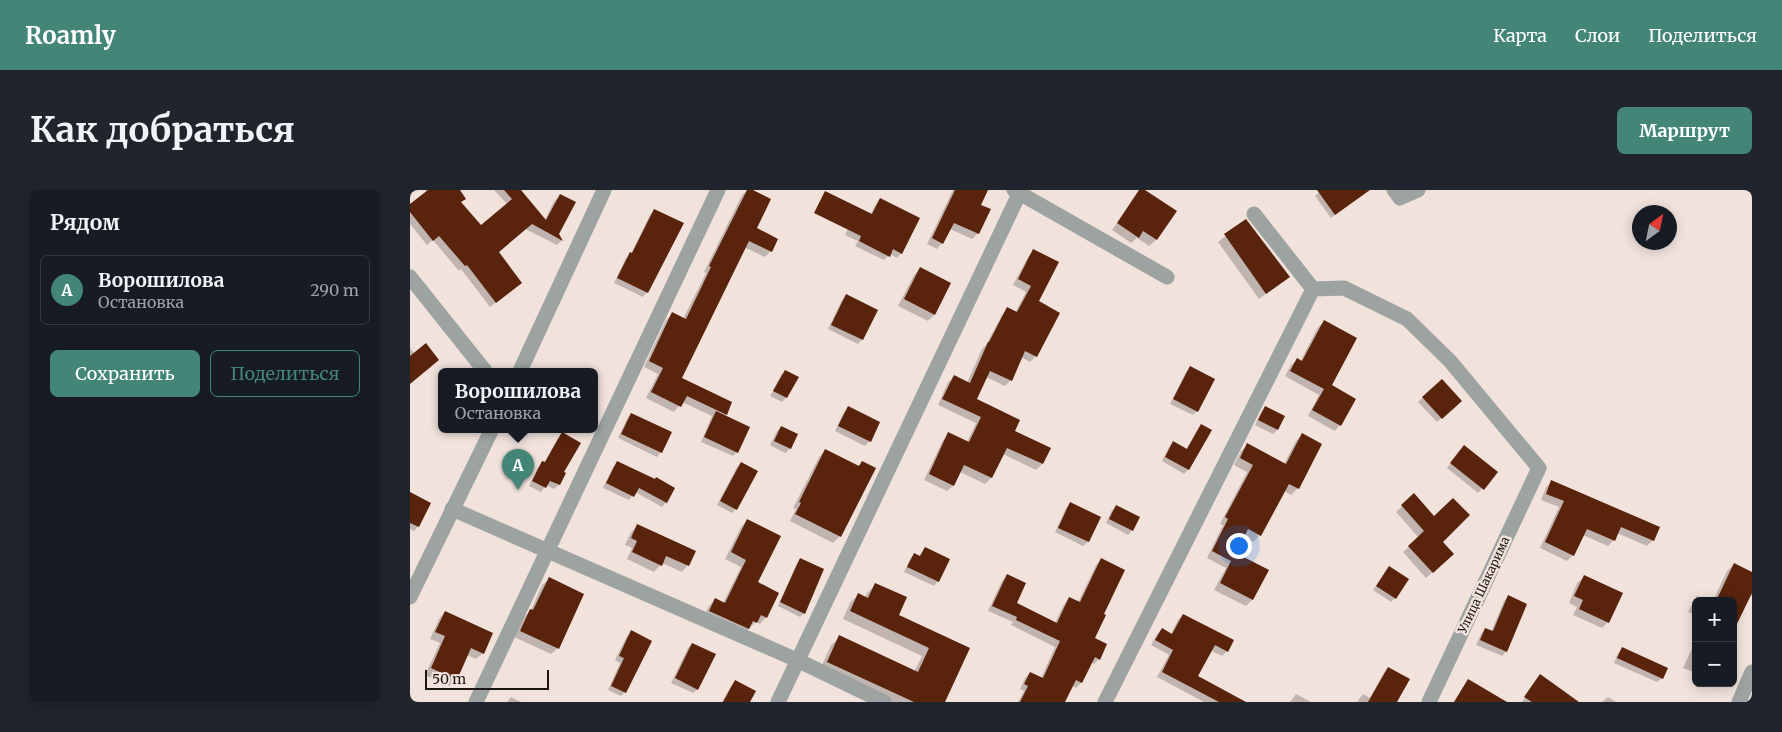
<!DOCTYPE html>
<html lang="ru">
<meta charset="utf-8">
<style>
body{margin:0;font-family:Merriweather,serif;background:#20242c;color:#f1f3f6}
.controls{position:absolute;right:15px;bottom:15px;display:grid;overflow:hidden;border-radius:8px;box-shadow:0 2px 12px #0003}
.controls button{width:45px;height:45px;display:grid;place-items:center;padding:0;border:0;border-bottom:1px solid #363941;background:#171b24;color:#f1f3f6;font:25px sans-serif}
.compass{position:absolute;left:1222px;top:15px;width:45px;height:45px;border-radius:50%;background:#171b24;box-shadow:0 2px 12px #0003;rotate:33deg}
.scale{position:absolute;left:15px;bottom:12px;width:124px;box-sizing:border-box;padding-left:5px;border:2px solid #1c1614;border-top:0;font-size:14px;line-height:18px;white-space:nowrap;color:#1c1614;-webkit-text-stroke:4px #f1e2dc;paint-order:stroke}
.you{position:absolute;left:828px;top:355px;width:18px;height:18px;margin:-12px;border:4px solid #fff;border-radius:50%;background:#1a73e8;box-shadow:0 0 0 8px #1a73e833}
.badge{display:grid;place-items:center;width:32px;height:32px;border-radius:50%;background:#438576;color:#fff;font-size:16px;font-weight:700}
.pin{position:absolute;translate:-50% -41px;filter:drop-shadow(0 1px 2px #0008)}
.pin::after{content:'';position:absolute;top:26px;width:18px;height:15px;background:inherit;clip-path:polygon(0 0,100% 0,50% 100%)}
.popup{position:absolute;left:28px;top:178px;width:160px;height:65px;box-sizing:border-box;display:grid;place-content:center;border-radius:8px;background:#171b24;filter:drop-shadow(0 1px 4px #0005);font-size:16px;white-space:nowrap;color:#9ea1a6}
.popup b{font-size:19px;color:#f1f3f6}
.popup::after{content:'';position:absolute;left:50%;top:100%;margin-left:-10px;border:10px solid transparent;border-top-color:#171b24}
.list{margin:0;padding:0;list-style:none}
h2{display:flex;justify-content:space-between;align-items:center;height:65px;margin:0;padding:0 20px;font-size:21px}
h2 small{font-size:16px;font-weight:400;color:#9ea1a6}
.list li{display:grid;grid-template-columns:32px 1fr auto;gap:15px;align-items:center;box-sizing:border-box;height:70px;margin:0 10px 10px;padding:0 10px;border:1px solid #363941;border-radius:8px}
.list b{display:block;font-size:19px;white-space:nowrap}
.list p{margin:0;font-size:16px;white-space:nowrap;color:#9ea1a6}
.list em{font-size:16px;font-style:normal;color:#9ea1a6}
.actions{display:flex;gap:10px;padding:15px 20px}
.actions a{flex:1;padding:11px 0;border:1px solid #438576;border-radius:8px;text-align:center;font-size:18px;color:#438576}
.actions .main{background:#438576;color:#fff}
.map{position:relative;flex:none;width:1342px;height:512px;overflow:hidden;border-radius:8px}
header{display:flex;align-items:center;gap:30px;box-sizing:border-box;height:70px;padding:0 25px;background:#438576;color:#fff}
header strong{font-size:24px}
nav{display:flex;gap:28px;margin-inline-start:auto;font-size:18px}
.intro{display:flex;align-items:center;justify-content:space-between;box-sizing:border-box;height:120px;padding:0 30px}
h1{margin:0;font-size:35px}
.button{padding:12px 22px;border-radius:8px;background:#438576;color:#fff;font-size:18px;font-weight:700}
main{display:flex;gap:30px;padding:0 30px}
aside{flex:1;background:#171b24;border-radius:8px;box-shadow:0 2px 12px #0003}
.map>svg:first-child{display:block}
.shadow{fill:#0003}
.building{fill:#59230c}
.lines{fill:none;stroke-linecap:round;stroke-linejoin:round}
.minor{stroke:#9ca3a1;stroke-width:15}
.tertiary{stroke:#9ca3a1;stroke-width:15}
.labels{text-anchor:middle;stroke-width:5;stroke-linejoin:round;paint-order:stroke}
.street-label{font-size:12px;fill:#1c1614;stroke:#f1e2dc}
</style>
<header>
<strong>Roamly</strong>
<nav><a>Карта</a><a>Слои</a><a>Поделиться</a></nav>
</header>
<div class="intro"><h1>Как добраться</h1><a class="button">Маршрут</a></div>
<main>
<aside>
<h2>Рядом<small></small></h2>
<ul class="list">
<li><span class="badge">A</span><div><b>Ворошилова</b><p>Остановка</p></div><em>290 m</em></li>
</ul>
<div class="actions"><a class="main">Сохранить</a><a>Поделиться</a></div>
</aside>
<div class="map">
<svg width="1342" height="512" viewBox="0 0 1342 512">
<rect width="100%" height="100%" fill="#f1e2dc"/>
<g class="shadow">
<polygon points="15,0 48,0 50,13 71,37 97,14 84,0 109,0 135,30 144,11 150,6 148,44 152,50 147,55 115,39 87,63 110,93 80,117 51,79 49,81 23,50 17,55 0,34 0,16 17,2"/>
<polygon points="338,0 340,0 345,39 361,61 355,67 334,57 270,189 316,224 314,226 327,262 323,266 291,252 302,226 272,212 264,222 236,208 248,184 234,177 256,130 262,124 273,129 296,83 294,82 332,5"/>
<polygon points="543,0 570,0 568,43 562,49 540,39 532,53 527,59 517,54"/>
<polygon points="730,0 733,0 765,22 746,50 739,56 727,48 721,53 702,40"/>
<polygon points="912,0 950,0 949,7 921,28 905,6"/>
<polygon points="470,9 491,63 487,68 480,64 474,70 445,56 448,51 435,45 445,24 460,25 466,14"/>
<polygon points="245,20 237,102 233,107 204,93 216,68 221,64 240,25"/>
<polygon points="836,30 878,87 849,109 808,52"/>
<polygon points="623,61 627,112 626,166 620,172 611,167 601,190 595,196 576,187 565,210 604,242 639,258 632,274 626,280 593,264 581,288 575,294 550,282 543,296 537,301 514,290 533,250 539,244 557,252 566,233 528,215 538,192 544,187 557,193 572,159 576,155 592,125 597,119 605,123 616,102 603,95 618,67"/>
<polygon points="510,79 540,94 524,125 518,131 488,116 504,85"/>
<polygon points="436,106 466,120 452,150 448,154 418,139 432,110"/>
<polygon points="914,132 920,196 930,235 925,241 898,226 909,205 875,186 881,175 887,170 890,172 908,137"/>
<polygon points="0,158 5,164 0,193"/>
<polygon points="780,177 787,221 783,225 760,214 776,182"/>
<polygon points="375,181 387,187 376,208 372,212 360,206 371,185"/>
<polygon points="1032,190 1046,215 1027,232 1008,212"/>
<polygon points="438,218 469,233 460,251 455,256 425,241 434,222"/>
<polygon points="855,218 867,240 863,244 845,235 851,222"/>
<polygon points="221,224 251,262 247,267 208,248 217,229"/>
<polygon points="791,235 778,280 774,284 752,271 759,257 763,253 776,260 787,240"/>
<polygon points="371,237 387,245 380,259 375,263 360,255 367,241"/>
<polygon points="153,244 153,283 154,284 149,295 144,299 136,295 131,302 119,296 128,277 134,273 148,248"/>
<polygon points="892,245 888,298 881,305 874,301 850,345 843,352 833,346 824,364 842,410 836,416 804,400 816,378 797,368 813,335 810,334 837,282 824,275 831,261 838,255 874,274 886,251"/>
<polygon points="415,261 448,277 452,272 430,346 423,353 380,331 386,319 383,318 409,267"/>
<polygon points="1050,261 1086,282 1068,303 1037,278"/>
<polygon points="207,273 264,299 256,313 252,317 225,302 219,310 193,298 203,277"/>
<polygon points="331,273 326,319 322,323 307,315 327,277"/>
<polygon points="1142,291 1243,350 1237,356 1207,343 1204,350 1198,356 1173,345 1163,365 1157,371 1130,358 1149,317 1131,310 1136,297"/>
<polygon points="0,303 20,313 8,337 4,341 0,339"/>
<polygon points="1004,305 1024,328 1036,370 1016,388 993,362 1009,348 986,322"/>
<polygon points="660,314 689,328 678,352 673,356 645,342 656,318"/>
<polygon points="707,316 722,340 718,345 696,333 702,320"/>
<polygon points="337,331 346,393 356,427 350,434 346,432 332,445 293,428 299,416 305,409 313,413 331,377 315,369 331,337"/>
<polygon points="228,336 278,375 272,382 252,373 244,382 217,369 222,358 215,355 221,342"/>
<polygon points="515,358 528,391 524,396 494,382 500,369 504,365 509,367"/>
<polygon points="391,370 413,380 393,424 390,427 368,416 387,373"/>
<polygon points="691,370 692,424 684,449 689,469 684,474 681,472 671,493 666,498 662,496 654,512 608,512 614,501 610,499 615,488 620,483 631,488 645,457 601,435 603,432 578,421 592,391 597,385 605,414 645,433 654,414 659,409 668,413 686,375"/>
<polygon points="1324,374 1342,383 1342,406 1340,405 1323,411 1303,411 1317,381"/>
<polygon points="979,378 985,408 981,412 963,400"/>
<polygon points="1174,387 1198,432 1192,438 1163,425 1167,417 1159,413 1167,393"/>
<polygon points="139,389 148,458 141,464 104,447 114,427 121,420 132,395"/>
<polygon points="466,394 487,425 558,458 534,512 478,512 410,480 421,455 430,447 504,482 512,466 433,429 440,413 448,405 455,408 457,403"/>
<polygon points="1287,406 1297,411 1286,411 1286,425 1278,422"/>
<polygon points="1098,407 1116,415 1096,462 1092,466 1066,455 1071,444 1075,439 1081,442 1094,411"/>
<polygon points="35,422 73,463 66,469 57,465 46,489 39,496 15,485 30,453 20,449 29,429"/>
<polygon points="773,425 817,461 812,466 800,460 786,486 814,512 794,512 747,487 759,465 741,455 747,444 752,439 761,444 768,430"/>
<polygon points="222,442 215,502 211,506 198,500 210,473 205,470 217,446"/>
<polygon points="1286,450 1286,483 1273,478"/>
<polygon points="283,454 287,499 283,503 261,493 278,458"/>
<polygon points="1213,459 1252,488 1247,492 1204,473 1208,463"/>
<polygon points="978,479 973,512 947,512 953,504 960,508 974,483"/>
<polygon points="1126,490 1162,512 1112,512"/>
<polygon points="325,492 338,512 312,512 321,496"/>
<polygon points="886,504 901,512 880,512"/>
<polygon points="101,507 111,512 97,512"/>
<polygon points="1198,507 1206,512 1192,512"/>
</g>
<g class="building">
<polygon points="18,0 50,0 56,9 51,12 71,35 102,9 94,0 111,0 136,30 150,4 166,12 149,44 153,51 122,34 89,62 112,93 86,113 57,75 55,76 29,46 23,51 0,22 0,14"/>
<polygon points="337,0 343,0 361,9 347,38 368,49 362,62 339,51 272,188 322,212 317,225 277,206 271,217 241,202 253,178 239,171 262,122 276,129 301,77 299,76"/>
<polygon points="545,0 578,0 571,15 581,19 569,44 544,33 533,54 522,48"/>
<polygon points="729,0 735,0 767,21 747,50 733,41 729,48 707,33"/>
<polygon points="907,0 960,0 925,25"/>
<polygon points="415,1 462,24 470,8 510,28 492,64 483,59 480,67 449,51 451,46 404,23"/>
<polygon points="244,19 274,33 238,103 207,88 220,62 222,63"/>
<polygon points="836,29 880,87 856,104 814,44"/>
<polygon points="623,59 649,72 629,111 650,123 627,167 615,161 602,191 580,181 567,209 610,230 605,241 641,258 633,274 597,258 582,288 554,275 544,296 519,284 538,242 559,252 571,227 532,209 544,185 560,193 578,152 579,152 597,117 607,122 621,96 608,89"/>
<polygon points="510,77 541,93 525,125 494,109"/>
<polygon points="436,104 468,120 453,150 421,135"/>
<polygon points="914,130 947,148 922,195 946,209 931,236 902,220 914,199 880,181 887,168 892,171"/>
<polygon points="16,153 29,170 0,194 0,166"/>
<polygon points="780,176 805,189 788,222 763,209"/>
<polygon points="375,180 389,187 377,208 363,201"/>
<polygon points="1032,189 1052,211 1032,229 1012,207"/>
<polygon points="438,216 470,232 461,252 428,236"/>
<polygon points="855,216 875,226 868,240 848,230"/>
<polygon points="306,221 340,237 328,263 294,247"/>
<polygon points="221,223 262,242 252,263 211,244"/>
<polygon points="791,234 802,240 779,280 755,267 763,251 777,259"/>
<polygon points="371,236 388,244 381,259 364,251"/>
<polygon points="152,242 171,253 154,282 156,283 150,295 140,291 136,298 122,291 132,271 135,272"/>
<polygon points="892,243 912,254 889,299 879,294 851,346 838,339 826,363 859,380 843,410 810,393 821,371 802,361 818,329 815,327 843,275 830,268 837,253 876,274"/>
<polygon points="1054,255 1088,282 1074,300 1040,273"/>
<polygon points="415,259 449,276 452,271 466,278 431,347 385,324 391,313 389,312"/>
<polygon points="207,271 245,289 246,287 265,298 257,313 229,298 224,307 196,293"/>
<polygon points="331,272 348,281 327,320 310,311"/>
<polygon points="1141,290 1250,337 1244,351 1211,337 1205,351 1177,339 1164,366 1135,352 1154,311 1136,304"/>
<polygon points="0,302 21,313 9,337 0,333"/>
<polygon points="1004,303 1024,326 1043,308 1060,325 1033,352 1044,364 1023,383 998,356 1014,341 991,315"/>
<polygon points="660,312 691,327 679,352 648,338"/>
<polygon points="706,315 730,327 723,341 699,329"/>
<polygon points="337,329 371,346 348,392 369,403 357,428 351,425 347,433 343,431 339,439 299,421 305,408 315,413 336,370 321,362"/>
<polygon points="227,334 286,361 279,376 256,366 252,376 222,362 227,351 221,348"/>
<polygon points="515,357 540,369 529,392 497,377 504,363 510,366"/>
<polygon points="390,368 414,379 395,424 370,412"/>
<polygon points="691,368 715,380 694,424 696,425 685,448 697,454 690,470 685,467 672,493 666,490 655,512 610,512 618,496 614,494 620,482 633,488 650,451 606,430 607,427 582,416 597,384 616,393 607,413 647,433 659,407 670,412"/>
<polygon points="1324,373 1342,382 1342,403 1323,442 1323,411 1306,411"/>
<polygon points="979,376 999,389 986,409 966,396"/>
<polygon points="1174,385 1213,403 1199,433 1169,419 1173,410 1164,406"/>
<polygon points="139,387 174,404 149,459 110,441 120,419 123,420"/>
<polygon points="465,393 497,407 489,425 560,458 535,512 504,512 417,472 429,445 508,482 519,458 440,421 448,403 458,408"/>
<polygon points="1098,405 1117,414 1097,462 1070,450 1075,438 1083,441"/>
<polygon points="35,421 83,443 74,464 61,458 47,490 21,478 35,446 25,442"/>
<polygon points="773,424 824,450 818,462 805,455 788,486 836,512 809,512 752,482 763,460 745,450 752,438 762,444"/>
<polygon points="221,440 242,451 216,503 201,496 214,468 209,466"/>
<polygon points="282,453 306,464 288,500 265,488"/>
<polygon points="1212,457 1258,478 1253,489 1207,468"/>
<polygon points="978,477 1000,489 987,512 958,512"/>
<polygon points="1130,484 1169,512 1122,512 1114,507"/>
<polygon points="1058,489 1097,512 1044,512"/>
<polygon points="325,490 346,501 340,512 313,512"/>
</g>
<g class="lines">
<g class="minor">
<polyline points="604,0 757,87"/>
<polyline points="984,0 990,8 1008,0"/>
<polyline points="844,24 903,99"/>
<polyline points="0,87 75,181"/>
<polyline points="110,181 194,0"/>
<polyline points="0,407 82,239"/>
<polyline points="66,512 308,0"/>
<polyline points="368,512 611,0"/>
<polyline points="695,512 903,99 934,98 997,129 1040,171 1129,278 1019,512"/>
<polyline points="1329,512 1342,482"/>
</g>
<polyline class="tertiary" points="42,319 387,470 474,512"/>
</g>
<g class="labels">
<g class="street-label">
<text transform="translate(1074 395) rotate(-65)" y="4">Улица Шакарима</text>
</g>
</g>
</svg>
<div class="controls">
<button>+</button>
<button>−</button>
</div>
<svg class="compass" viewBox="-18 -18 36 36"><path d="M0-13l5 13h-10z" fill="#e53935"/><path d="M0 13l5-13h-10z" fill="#9ea1a6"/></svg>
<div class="scale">50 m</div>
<div class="you"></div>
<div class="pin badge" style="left:108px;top:300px">A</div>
<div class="popup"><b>Ворошилова</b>Остановка</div>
</div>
</main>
